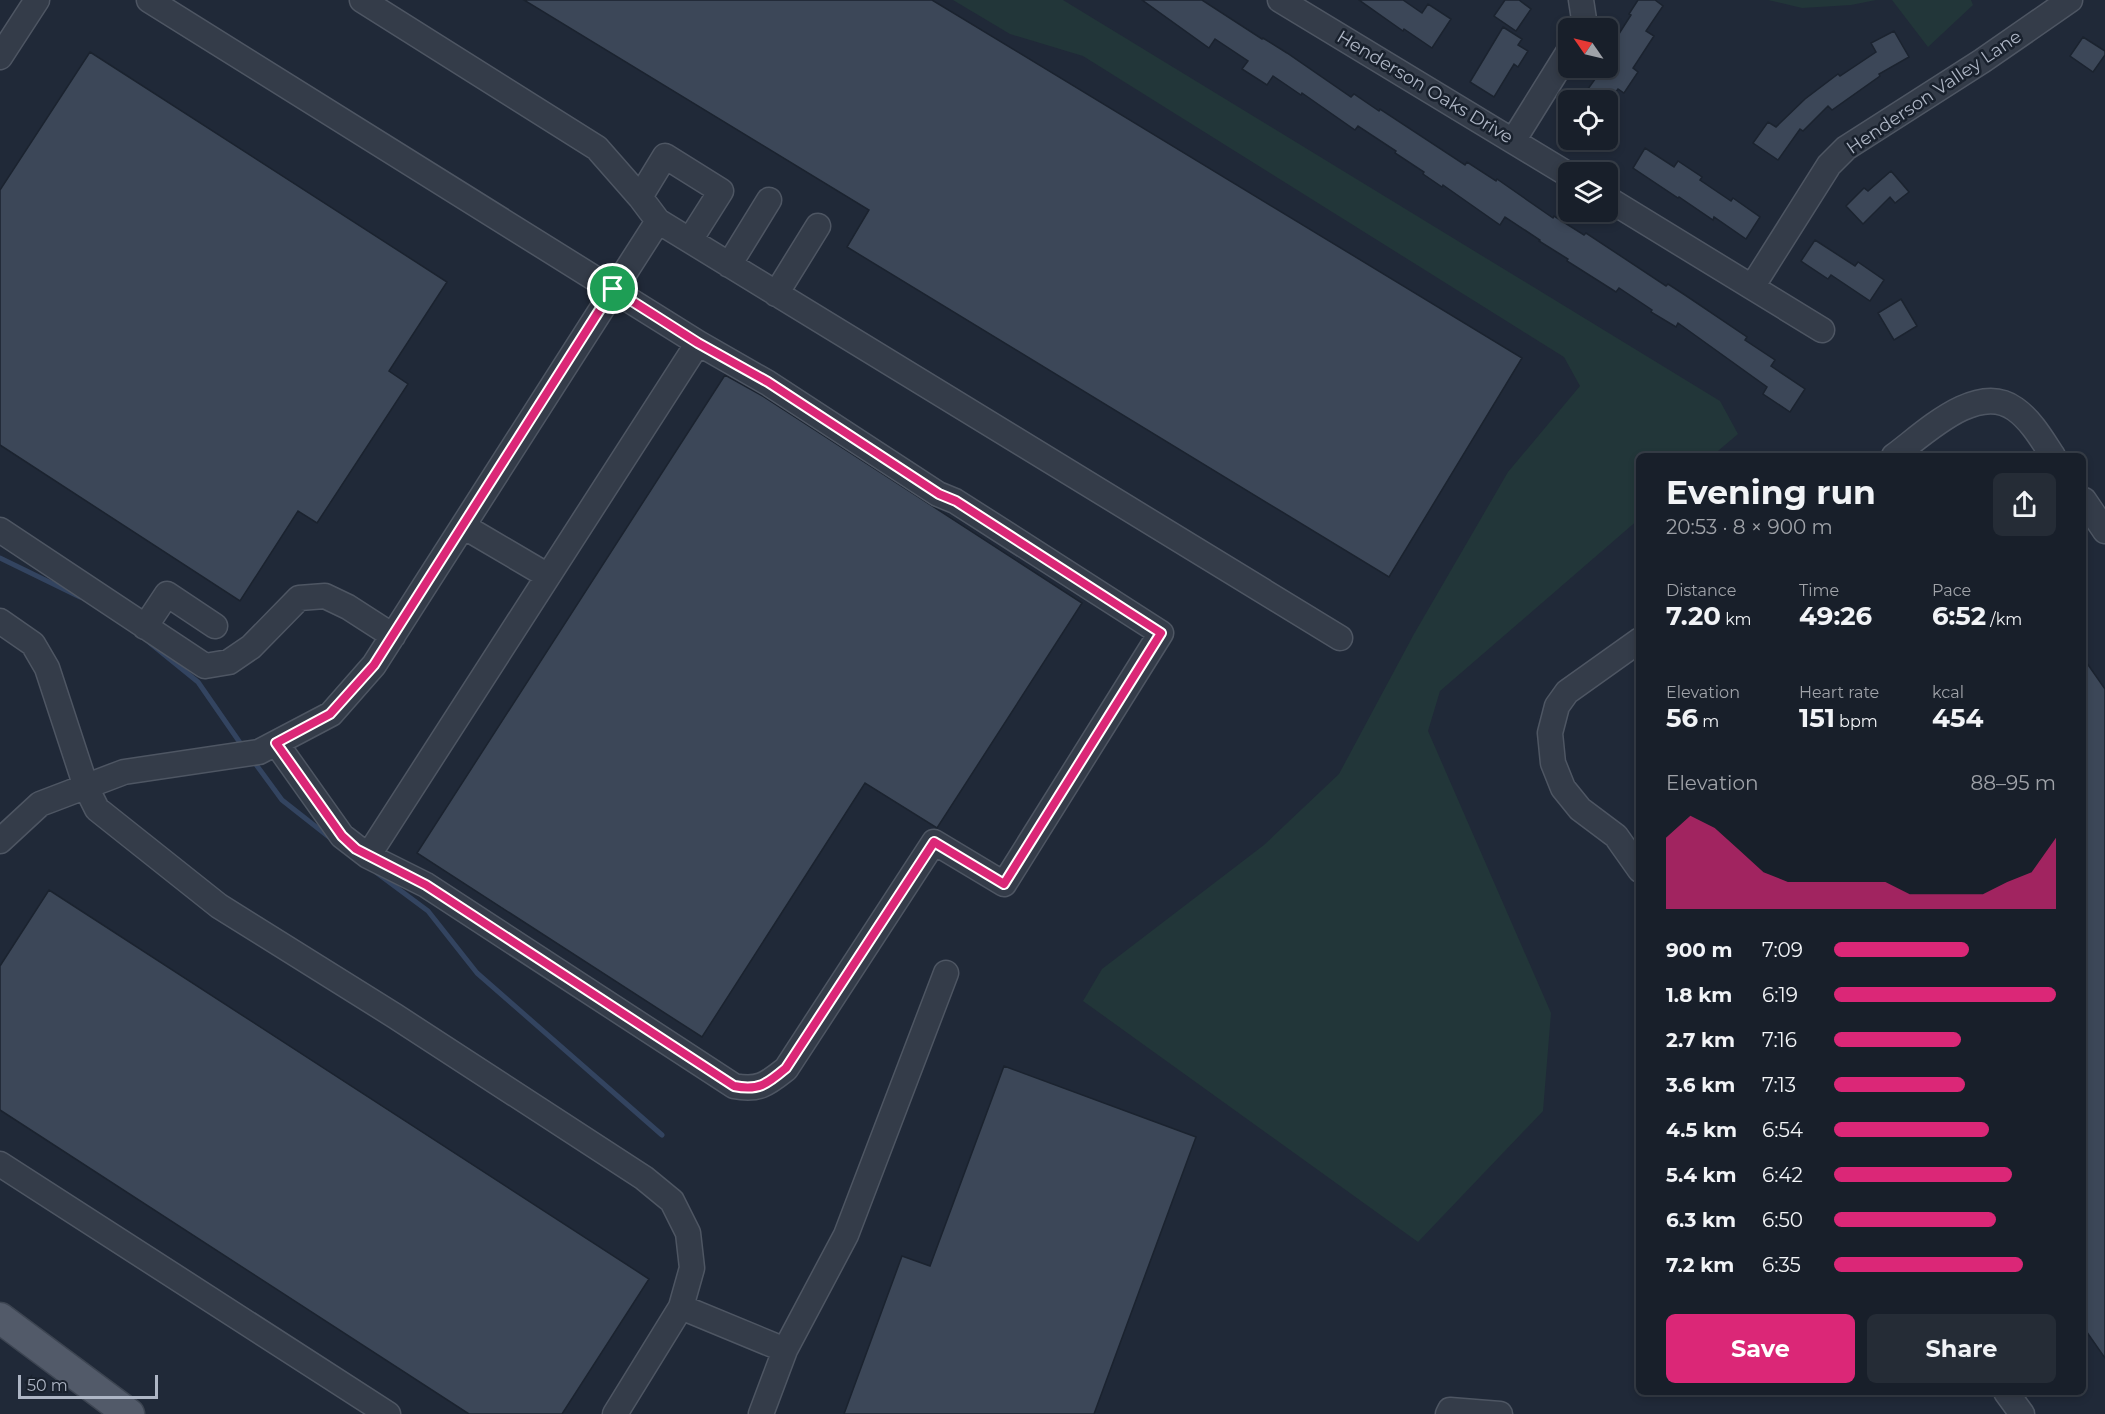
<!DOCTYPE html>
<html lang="en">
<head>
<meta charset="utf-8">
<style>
	:root { --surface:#181f2a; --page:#252c36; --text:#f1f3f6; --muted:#9fa2a8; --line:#363d47; --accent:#db2777 }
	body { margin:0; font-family:Montserrat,sans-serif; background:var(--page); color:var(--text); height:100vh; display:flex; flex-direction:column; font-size:22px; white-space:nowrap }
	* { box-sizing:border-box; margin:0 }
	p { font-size:20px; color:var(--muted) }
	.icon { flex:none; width:33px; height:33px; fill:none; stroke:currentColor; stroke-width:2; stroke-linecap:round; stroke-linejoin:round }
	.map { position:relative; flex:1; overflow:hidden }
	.panel { position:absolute; left:1636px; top:453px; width:450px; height:942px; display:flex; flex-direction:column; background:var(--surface); border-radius:9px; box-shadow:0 3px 9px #0003,0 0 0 2px var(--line) }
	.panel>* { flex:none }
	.needle { width:39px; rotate:304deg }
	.fabs { position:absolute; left:1558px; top:18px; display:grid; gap:12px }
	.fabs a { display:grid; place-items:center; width:60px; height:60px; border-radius:9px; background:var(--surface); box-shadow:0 3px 9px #0003,0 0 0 2px var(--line); font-size:30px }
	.scale { position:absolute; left:18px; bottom:15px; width:140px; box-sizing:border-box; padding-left:6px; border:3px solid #aeb6c5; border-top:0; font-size:16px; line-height:21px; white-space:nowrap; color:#aeb6c5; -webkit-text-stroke:4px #19212d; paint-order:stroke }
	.pin { position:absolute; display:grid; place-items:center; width:51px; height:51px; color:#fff; margin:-26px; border:3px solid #fff; border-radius:50%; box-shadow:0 2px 6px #0007 }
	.round { display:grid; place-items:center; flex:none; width:63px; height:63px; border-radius:9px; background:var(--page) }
	.overview { display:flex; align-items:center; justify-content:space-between; height:102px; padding:0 30px }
	h1 { font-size:33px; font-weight:700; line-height:45px }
	.figures { display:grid; grid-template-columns:repeat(3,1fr); gap:9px; height:102px; padding:6px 30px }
	.figures div { display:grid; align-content:center }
	.figures b { font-size:26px; font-weight:700 }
	.figures small { font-size:16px; font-weight:400 }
	.figures p { font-size:16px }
	.chart { height:168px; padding:12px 30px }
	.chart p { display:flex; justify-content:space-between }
	.chart svg { width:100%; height:108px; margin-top:6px; fill:var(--accent); opacity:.7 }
	.primary-button { display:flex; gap:12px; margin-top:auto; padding:12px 30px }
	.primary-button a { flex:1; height:69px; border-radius:9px; background:var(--accent); color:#fff; font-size:24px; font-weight:700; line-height:69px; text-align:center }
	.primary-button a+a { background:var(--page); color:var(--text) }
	ul { padding:0 30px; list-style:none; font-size:20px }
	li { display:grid; grid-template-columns:96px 72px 1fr; align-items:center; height:45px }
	li i { height:15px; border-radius:8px; background:var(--accent) }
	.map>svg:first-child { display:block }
	.green { fill:#223639 }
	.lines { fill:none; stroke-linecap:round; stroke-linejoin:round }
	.stream { stroke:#334460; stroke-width:5 }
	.building { fill:#3c4758; stroke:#1b232f; stroke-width:1.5 }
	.minor-casing { stroke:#4e5663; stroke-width:27 }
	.major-casing { stroke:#3d4552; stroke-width:33 }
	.minor { stroke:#343c49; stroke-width:24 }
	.major { stroke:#525a69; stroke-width:30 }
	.route-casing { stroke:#fff; stroke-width:12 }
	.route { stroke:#db2777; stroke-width:8 }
	.labels { text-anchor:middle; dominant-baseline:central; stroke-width:5; stroke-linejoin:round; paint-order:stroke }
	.street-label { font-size:18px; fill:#aeb6c5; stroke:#19212d }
</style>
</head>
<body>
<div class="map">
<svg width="2105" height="1414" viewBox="0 0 2105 1414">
	<rect width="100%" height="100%" fill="#202938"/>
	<!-- green -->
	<path class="green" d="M953,0h110l657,401 18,33 -26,22h-72l-1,63 -199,172 -12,40 123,282 -8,98 -125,131 -335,-241 19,-32 162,-124 75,-71 75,-140 94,-162 72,-86 -16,-29 -481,-301 -73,-22z
		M1768,0h108l-25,5 -49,3z
		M1892,0h79l2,5 -45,42z"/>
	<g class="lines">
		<!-- stream -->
		<path class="stream" d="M0,558l80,39
			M150,643l48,39 45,65
			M252,759l30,41 47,37
			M377,873l51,38 49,62 185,162"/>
	</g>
	<!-- building -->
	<path class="building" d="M524,0h408l590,358 -133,219 -542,-330 22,-37z
		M1142,0h60l60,39 1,-1 24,15 64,44 3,-3 25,17 1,-2 85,56 2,-3 29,19 1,-2 56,39 1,-2 30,19 2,-2 80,53 2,-2 17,11 62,42 -2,3 30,20 -4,6 34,23 -15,23 -27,-18 4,-7 -89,-64 -2,4 -25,-15 1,-2 -33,-22 -3,4 -49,-31 1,-2 -29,-18 1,-1 -35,-23 -5,8 -57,-40 -1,2 -19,-13 1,-2 -29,-19 1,-2 -38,-25 -3,4 -53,-37 -1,2 -28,-19 -6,9 -25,-16 6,-8 -33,-22 -6,9z
		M1359,0h44l19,13 6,-9 23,15 -19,29 -28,-19 -1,2z
		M1505,0h14l12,9 -15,22 -22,-15z
		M1638,0h17l8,6 -17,25 8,5 -21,32 5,4 -14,21 -6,-4 -8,11h-30l23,-32h5v-12l9,-14 -2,-2 16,-25 -2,-1z
		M1503,27l19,12 -4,6 10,6 -10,16 -4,-3 -20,33 -24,-15z
		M1894,31l15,26 -30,17 1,2 -48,34 -4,-4 -25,25 -3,-2 -22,31 -25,-17 15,-21 8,5 29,-28 33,-25 2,2 36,-24 -5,-9z
		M2083,37l22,14v4l-12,17 -23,-16z
		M90,52l357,230 -58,89 19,13 -91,139 -19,-12 -58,90 -240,-156v-255z
		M1645,148l29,19 4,-6 24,16 -2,3 31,21 2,-3 27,19 -14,22 -32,-22 -1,3 -34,-23 -1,1 -45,-30z
		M1891,171l18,21 -14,11 -5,-6 -27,27 -17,-18 18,-18 4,3z
		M1815,240l40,26 3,-4 26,18 -14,21 -39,-26 -3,4 -27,-18z
		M1901,299l16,27 -23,14 -16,-27z
		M725,375l36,20 321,208 -145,225 -72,-45 -163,254 -285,-184z
		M2084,659l21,30v669l-21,-30z
		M49,890l600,389 -87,135h-93l-469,-304v-144z
		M1004,1066l192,71 -102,277h-250l58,-158 28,10z"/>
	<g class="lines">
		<!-- minor casing -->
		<g class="minor-casing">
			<path id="minor" d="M149,0l549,343 -330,513 -26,-20 -66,-93
				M362,0l235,148 43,49 18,24 682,417
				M1280,0l289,175
				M1581,0l4,26 -2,2
				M0,57l37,-57
				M1513,141l56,-90
				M640,197l25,-41 56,35 -31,49
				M1608,199l214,131
				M729,265l40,-65
				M1752,287l77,-122 17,-17 136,-87 88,-61
				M776,294l42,-68
				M1894,456c30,-22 83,-75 121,-47 16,11 28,32 38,47
				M2084,500l21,31
				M463,526l85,50
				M0,530l205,136 24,-4 22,-15 48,-49 26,-2 23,11 45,29
				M0,621l33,23 14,24 39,119 11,22 122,97 176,110 249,162 28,23 16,32 4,35 -11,39 -66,107
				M145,627l22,-33 48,32
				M1640,640l-73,52 -10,14 -7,27 3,30 10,25 17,21 36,27 24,34
				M0,841l40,-37 84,-32 135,-20 72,-38 43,-49 284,-444
				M368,856l58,29 308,201c25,5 33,-2 52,-17l148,-227 70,42 157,-251 -206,-132 -17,-7 -170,-111 -70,-40
				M0,1164l388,250
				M681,1307l104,43 -24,64
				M785,1350l61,-115 100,-262
				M2006,1392l16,22
				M1448,1414l2,-4 50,4"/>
		</g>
		<!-- major casing -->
		<g class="major-casing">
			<path id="major" d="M0,1318l129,96"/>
		</g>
		<!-- minor -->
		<use href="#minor" class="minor"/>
		<!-- major -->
		<use href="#major" class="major"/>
	</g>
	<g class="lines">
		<!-- route casing -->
		<g class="route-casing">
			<path id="route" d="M613,289l85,54 70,39 171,112 17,7 205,132 -157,251 -70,-42 -148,226c-19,16 -27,23 -52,18l-308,-201 -70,-36 -14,-13 -66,-93 54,-29 44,-49z"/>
		</g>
		<!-- route -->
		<use href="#route" class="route"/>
	</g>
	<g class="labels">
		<!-- street labels -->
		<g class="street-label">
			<text transform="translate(1425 87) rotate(31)">Henderson Oaks Drive</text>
			<text transform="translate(1934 92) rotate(-34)">Henderson Valley Lane</text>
		</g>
	</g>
</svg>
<div class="fabs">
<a><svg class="needle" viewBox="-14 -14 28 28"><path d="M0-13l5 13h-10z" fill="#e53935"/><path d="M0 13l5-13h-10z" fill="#9fa2a8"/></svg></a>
<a><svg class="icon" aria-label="locate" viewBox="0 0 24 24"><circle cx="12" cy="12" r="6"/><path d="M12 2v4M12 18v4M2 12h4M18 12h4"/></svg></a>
<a><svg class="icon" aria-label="layers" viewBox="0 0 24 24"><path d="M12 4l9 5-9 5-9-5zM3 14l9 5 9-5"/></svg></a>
</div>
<div class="scale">50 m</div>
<div class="pin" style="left:613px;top:289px;background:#1e9e55"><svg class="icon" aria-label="arrive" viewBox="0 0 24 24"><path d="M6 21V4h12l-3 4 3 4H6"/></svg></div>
<section class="panel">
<div class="overview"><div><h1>Evening run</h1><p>20:53 · 8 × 900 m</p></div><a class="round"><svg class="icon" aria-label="share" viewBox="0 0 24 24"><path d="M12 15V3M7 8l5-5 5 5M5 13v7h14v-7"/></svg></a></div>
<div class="figures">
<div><p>Distance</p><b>7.20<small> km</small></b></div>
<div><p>Time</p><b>49:26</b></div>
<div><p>Pace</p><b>6:52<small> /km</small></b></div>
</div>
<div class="figures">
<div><p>Elevation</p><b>56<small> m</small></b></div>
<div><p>Heart rate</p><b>151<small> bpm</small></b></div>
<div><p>kcal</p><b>454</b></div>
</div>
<div class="chart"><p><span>Elevation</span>88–95 m</p>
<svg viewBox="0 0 160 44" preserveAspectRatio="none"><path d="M0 44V15L10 6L20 11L30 20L40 29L50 33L60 33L70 33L80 33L90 33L100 38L110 38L120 38L130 38L140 33L150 29L160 15V44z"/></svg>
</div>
<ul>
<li><b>900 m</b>7:09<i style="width:61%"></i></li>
<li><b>1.8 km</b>6:19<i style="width:100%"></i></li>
<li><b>2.7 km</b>7:16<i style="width:57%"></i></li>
<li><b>3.6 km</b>7:13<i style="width:59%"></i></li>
<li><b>4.5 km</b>6:54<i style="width:70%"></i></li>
<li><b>5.4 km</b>6:42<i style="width:80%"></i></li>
<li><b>6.3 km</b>6:50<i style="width:73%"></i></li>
<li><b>7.2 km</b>6:35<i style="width:85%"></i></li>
</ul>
<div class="primary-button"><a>Save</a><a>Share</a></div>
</section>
</div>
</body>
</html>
